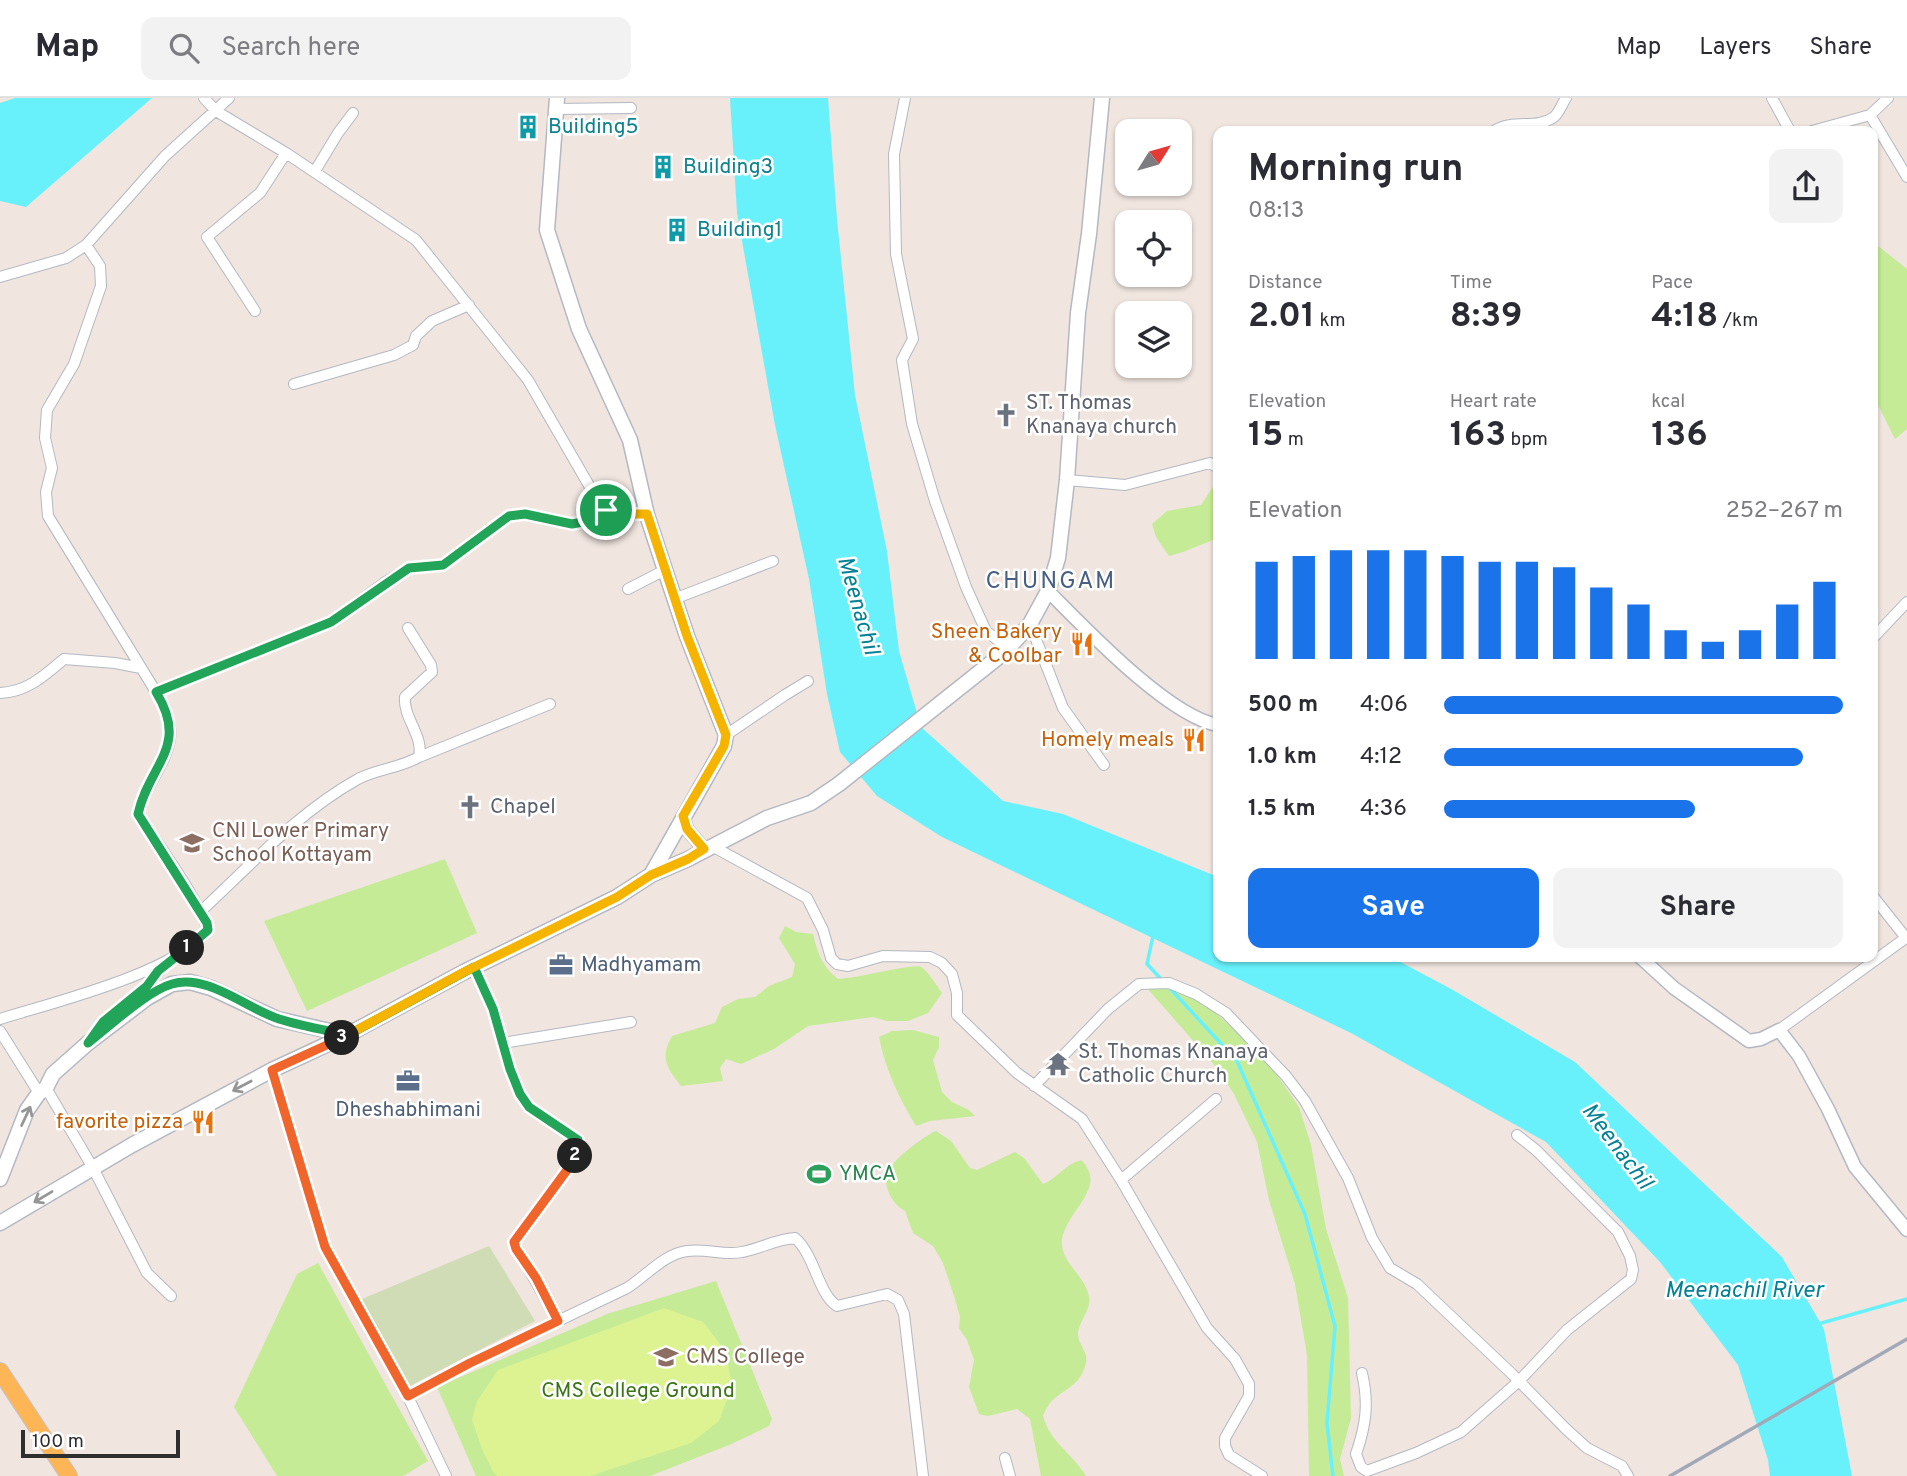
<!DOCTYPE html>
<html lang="en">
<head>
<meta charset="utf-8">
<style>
	:root { --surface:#fff; --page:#f2f2f3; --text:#2b2b33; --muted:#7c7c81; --line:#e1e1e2; --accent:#1a73e8 }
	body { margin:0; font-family:Overpass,sans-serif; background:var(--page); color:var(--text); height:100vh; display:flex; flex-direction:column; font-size:26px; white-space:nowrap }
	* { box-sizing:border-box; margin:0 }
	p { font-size:23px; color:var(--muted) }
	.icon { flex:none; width:38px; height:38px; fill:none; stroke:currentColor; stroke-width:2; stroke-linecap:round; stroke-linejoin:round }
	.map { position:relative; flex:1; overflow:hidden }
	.drawer { position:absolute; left:1213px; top:28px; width:665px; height:836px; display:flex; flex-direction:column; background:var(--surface); border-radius:14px; box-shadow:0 2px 5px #0004 }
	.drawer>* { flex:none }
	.needle { width:46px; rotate:53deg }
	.buttons { position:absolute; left:1115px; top:21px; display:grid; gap:14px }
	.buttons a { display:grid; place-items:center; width:77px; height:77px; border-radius:14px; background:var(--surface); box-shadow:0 2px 5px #0004; font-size:35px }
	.scale { position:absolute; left:21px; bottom:18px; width:159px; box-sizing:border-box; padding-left:7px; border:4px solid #2e2e2e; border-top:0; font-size:19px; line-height:24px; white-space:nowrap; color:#2e2e2e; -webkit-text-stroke:5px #fff; paint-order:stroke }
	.pin { position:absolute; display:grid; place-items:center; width:60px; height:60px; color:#fff; margin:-30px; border:4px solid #fff; border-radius:50%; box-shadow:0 2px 7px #0007 }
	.km { position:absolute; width:35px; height:35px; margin:-18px; border-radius:50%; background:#222; color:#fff; font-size:19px; line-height:35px; text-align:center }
	.round { display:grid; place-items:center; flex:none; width:74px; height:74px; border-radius:14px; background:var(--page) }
	.headline { display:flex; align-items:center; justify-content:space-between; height:119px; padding:0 35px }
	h1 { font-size:38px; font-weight:700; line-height:52px }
	.figures { display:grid; grid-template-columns:repeat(3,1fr); gap:10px; height:119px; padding:7px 35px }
	.figures div { display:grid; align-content:center }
	.figures b { font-size:35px; font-weight:700 }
	.figures small { font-size:19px; font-weight:400 }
	.figures p { font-size:19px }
	.chart { height:196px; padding:14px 35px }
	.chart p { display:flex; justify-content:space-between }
	.chart svg { width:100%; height:126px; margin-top:7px; stroke:var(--accent); stroke-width:6 }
	.action { display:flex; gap:14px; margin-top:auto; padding:14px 35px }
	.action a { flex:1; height:80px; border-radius:14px; background:var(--accent); color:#fff; font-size:28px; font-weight:700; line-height:80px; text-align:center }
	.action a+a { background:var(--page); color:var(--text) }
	ul { padding:0 35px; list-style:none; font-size:23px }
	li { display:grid; grid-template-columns:112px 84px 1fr; align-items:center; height:52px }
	li i { height:18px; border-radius:9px; background:var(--accent) }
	header { display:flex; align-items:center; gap:42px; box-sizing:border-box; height:98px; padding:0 35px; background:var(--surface); border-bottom:2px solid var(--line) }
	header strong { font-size:33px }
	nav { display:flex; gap:38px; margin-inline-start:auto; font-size:24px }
	.search { width:490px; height:63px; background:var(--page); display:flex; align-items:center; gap:18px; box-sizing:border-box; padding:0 24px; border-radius:14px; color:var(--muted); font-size:26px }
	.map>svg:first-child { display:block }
	.green { fill:#c5eb97 }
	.cemetery { fill:#cfdcb5 }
	.pitch { fill:#ddf392 }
	.water { fill:#69f1fb }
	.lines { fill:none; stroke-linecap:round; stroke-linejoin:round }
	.stream { stroke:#69f1fb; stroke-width:3.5 }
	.minor-casing { stroke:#b3b8c2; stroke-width:12 }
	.tertiary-casing { stroke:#b3b8c2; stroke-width:15 }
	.secondary-casing { stroke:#b3b8c2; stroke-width:17 }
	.primary-casing { stroke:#c4c4c4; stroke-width:18 }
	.minor { stroke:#fff; stroke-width:10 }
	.tertiary { stroke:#fff; stroke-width:12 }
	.secondary { stroke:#fff; stroke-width:14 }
	.primary { stroke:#feb556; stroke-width:16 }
	.rail { stroke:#a1a9b9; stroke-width:3.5 }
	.oneway { stroke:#969696 }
	.split-1-casing { stroke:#fff; stroke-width:14 }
	.split-2-casing { stroke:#fff; stroke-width:14 }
	.split-3-casing { stroke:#fff; stroke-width:14 }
	.split-4-casing { stroke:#fff; stroke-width:14 }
	.split-1 { stroke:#22a559; stroke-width:9 }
	.split-2 { stroke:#22a559; stroke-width:9 }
	.split-3 { stroke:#f0652b; stroke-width:9 }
	.split-4 { stroke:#f5b400; stroke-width:9 }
	.labels { text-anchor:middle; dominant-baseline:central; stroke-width:5; stroke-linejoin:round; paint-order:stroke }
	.culture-label { font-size:21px; fill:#0d838f; stroke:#fff; text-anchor:start }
	.worship-label { font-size:21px; fill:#5b616d; stroke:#fff; text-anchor:start }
	.food-label { font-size:21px; fill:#c56008; stroke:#fff; text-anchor:end }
	.education-label { font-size:21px; fill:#785e54; stroke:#fff; text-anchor:start }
	.service-label { font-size:21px; fill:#4e5e75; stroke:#fff; text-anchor:start }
	.leisure-label { font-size:21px; fill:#27864d; stroke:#fff; text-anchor:start }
	.park-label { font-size:21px; fill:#3b7414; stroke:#fff }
	.water-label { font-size:23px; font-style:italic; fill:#038297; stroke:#fff }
	.quarter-label { font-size:24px; letter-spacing:2px; fill:#485f84; stroke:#fff }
</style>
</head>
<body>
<header>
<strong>Map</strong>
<div class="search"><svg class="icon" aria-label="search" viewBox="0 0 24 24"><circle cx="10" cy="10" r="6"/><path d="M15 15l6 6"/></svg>Search here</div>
<nav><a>Map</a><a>Layers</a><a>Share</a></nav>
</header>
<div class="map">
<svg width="1907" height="1378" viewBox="0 0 1907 1378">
	<rect width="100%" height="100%" fill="#f0e5df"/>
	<!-- green -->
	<path class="green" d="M1873,144l34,27v160l-12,10 -22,-44z
		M1218,387v53l-35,14 -14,4 -13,-19 -4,-13 15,-13 34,-6 12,-18z
		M445,761l32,74 -170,78 -43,-90z
		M785,828l11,6 17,2c5,20 9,32 25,45 16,0 76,-16 83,-12 8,5 15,18 21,26l-14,20 -20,8h-21l-14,-4 -65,9 -34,23 -33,15 -15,-5 -6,9 3,13 -42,5c-15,-19 -21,-28 -9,-50l43,-13 7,-16 16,-8 17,-2 14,-11 23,-9 3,-13 -16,-26z
		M1168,887l40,21 36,32 26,27 29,42 12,38 15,84 22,69 3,120 -11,41 4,17h-35l-2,-121 -12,-71 -26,-84 -12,-58 -23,-48 -17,-26 -70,-80z
		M913,932l26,7v10l-6,13 9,32 10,10 17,8 6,6 -45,5 -14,5c-17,-28 -31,-57 -37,-89l13,-6z
		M936,1033l15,10 19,27 7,2 38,-18 9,6 19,26c15,-6 22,-20 38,-24 28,28 -15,50 -19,80 -2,23 24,36 27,57 2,14 -10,23 -11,36 -1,11 11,19 8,30 -6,24 -21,24 -35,39 -3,3 -6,9 -8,14 6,25 30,38 43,60h-45l-11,-57 -13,-10 -29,7 -9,-2 -10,-27 5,-27 -7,-20 -8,-12 1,-11 -5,-18 -12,-36 -10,-17 -20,-13 -8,-22c-12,-6 -22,-24 -18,-37 4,-14 36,-37 49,-43z
		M318,1165l110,198 -25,15h-126l-43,-69 63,-133z
		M716,1183l56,138 -3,7 -40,19 -79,31h-174l-39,-89 170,-73z"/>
	<!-- cemetery -->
	<path class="cemetery" d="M489,1148l46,75 -127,66 -51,-86z"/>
	<!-- pitch -->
	<path class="pitch" d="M664,1210l39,14 23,30 6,34 -13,35 -28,22 -101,33h-93l-3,-3 -12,-24 -10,-29 5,-19 21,-31z"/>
	<!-- water -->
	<path class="water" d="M15,0h137l-126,109 -26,-6v-98z
		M730,0h98l9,121 18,176 32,156 12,100 22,76 82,74 60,13 155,63v80h173l62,33 122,72 207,195 42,72 28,147h-82l-2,-16 -30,-95 -78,-103 -114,-120 -195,-109 -409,-196 -65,-41 -37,-44 -13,-58 -18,-115 -34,-154 -38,-212z"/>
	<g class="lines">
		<!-- stream -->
		<path class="stream" d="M1153,838l-6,28 15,16
			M1167,887l70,76 68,153 30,112 -8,97 6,53
			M1818,1226l89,-25"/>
		<!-- minor casing -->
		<g class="minor-casing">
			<path id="minor" d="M204,0l12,13 70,42 130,87 112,140 70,121c15,17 29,13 49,14
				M905,0l-11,56 2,100 17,85 -11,21 10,64 23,77 31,86 20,44 22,17
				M1772,0l18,33
				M556,11l75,-1
				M1870,17l37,62
				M1494,33c20,-13 42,-1 60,-14 5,-4 8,-13 12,-19
				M1812,33l58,-16 18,-17
				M315,73l23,-38 15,-20
				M0,179l66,-19 20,-13 79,-89 64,-58
				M255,213l-48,-74 53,-44 26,-40
				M294,286l100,-29 19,-10 3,-9 16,-15 37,-16
				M1067,382l58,5 85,-22 8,5
				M628,491l37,-19
				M674,501l99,-38
				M1030,526l33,84 41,57
				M1872,541l35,-37
				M156,594l175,-70 53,-39 25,-15 34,-3 66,-49 16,-2 47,10 16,-3 14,-6 4,-5
				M0,595c27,-1 44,-17 64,-34l51,4 26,5
				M726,637l59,-40 23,-14
				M419,659l131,-53
				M712,748l95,52 16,32 8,28 6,6 11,2 35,-10 47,1 12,6 10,11 5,19v22l60,58 65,46 39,61 86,148 28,31 14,25v12l-24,42v8l4,9 33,21
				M1872,797l34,43
				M200,814c51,-47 97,-99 158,-133 19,-10 42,-11 61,-22 5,-21 -16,-39 -14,-60l27,-25 -1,-7 -23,-37
				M474,869l19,42 17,60 10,25 9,13 49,33 -2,12 -6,14 -56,77 44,78
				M0,921c51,-16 178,-47 207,-89 -2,-21 -54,-94 -69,-116 6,-29 36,-57 32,-87 -1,-7 -4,-15 -6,-22l-116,-189 -2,-24 6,-24 -7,-30 2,-28 27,-46 27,-78 -1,-20 -14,-21
				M1779,932l128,-93
				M0,933l39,62
				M97,933l6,-9 44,-36 19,-22
				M503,945l128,-21
				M272,972l53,177 83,150
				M1034,988l74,-77 31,-25 30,-1 27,11 30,19 60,63 19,25 43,77 24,60 18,30 27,16 95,90 54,55 21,19 35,18 6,10
				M46,990l47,80 54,105 24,23
				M1121,1082l95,-81
				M1362,1275c7,30 4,52 -6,81l5,13 6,4 49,-18 45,-21 58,-51 48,-51 64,-51 2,-9 -3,-14 -12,-24 -82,-82 -19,-15
				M1005,1360l5,18
				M446,1378l-38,-79 62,-34 157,-75c19,-12 37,-34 60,-37 19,-3 37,5 55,1 18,-3 34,-13 53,-14 20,17 23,56 42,68l50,-12 11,6 6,14 19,162"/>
		</g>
		<!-- tertiary casing -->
		<g class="tertiary-casing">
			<path id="tertiary" d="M1048,493c37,37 121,126 170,134
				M683,718l4,13 17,20
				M1640,859l34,31 75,53 12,-2 18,-9 20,26 29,53 27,58 52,63"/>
		</g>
		<!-- secondary casing -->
		<g class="secondary-casing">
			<path id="secondary" d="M557,0l-10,132 32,99 51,111 17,75 18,55 22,66 39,99 -2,11 -73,129
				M0,1081l27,-69 12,-17 7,-5 7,-14 35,-31 59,-45 25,-14 18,-2 21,6 66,31 70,16
				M0,1125l132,-78 140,-75 75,-35 117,-63 153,-75 34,-22 37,-16 79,-41 44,-15 28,-19 167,-133 24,-27 18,-33 10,-33 9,-78 11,-167 11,-79 13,-136"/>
		</g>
		<!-- primary casing -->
		<g class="primary-casing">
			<path id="primary" d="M0,1273l69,105"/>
		</g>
		<!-- minor -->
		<use href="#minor" class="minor"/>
		<!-- tertiary -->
		<use href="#tertiary" class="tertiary"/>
		<!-- secondary -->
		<use href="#secondary" class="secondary"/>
		<!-- primary -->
		<use href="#primary" class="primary"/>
		<!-- rail -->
		<path class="rail" d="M1670,1378l237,-137"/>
	</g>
	<!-- one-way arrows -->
	<defs><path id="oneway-shaft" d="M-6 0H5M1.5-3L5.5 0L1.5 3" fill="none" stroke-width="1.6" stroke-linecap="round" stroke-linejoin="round" transform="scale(1.75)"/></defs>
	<g class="oneway">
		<use href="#oneway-shaft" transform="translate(242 988) rotate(152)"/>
		<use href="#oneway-shaft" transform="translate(26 1018) rotate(-65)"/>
		<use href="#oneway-shaft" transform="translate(43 1099) rotate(149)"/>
	</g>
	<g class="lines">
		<!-- split-1 casing -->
		<g class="split-1-casing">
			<path id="split-1" d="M187,850l21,-18 -1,-7 -69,-109c11,-50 52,-67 18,-122l175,-70 78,-54 34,-3 66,-49 16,-2 47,10 16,-3 14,-6 4,-5"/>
		</g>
		<!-- split-2 casing -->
		<g class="split-2-casing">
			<path id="split-2" d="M187,850l-29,23 -11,15 -44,36 -15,21c22,-17 59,-52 84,-59 35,-11 75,25 107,35 22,7 46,11 69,16l126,-68 19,42 17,60 10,25 9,13 49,33 -3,16"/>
		</g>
		<!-- split-3 casing -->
		<g class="split-3-casing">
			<path id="split-3" d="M342,940l-70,32 53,177 83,149 62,-33 88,-42 -22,-43 -20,-29 -2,-7 56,-76 5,-10"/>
		</g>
		<!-- split-4 casing -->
		<g class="split-4-casing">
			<path id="split-4" d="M342,940l122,-66 153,-75 34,-22 37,-16 16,-10 -17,-20 -4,-13 41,-70 2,-11 -39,-99 -40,-122h-32l-9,-4"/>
		</g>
		<!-- split-1 -->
		<use href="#split-1" class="split-1"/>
		<!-- split-2 -->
		<use href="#split-2" class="split-2"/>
		<!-- split-3 -->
		<use href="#split-3" class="split-3"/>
		<!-- split-4 -->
		<use href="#split-4" class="split-4"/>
	</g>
	<!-- icons -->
	<defs>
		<g id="building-bare" transform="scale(1.89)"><path d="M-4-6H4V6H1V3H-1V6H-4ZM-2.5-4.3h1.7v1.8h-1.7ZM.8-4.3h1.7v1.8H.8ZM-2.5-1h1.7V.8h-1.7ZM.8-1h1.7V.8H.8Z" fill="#0f9aa8" stroke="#fff" stroke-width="2.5" paint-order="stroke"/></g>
		<g id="church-bare" transform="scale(1.89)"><path d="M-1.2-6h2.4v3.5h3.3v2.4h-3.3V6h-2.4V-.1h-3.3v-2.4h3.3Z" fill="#6b7280" stroke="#fff" stroke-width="2.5" paint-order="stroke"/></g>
		<g id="restaurant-bare" transform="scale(1.89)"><path d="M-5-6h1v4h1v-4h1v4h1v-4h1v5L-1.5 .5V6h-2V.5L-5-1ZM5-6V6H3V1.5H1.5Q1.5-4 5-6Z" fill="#e8710a" stroke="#fff" stroke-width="2.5" paint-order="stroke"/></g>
		<g id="school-bare" transform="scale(1.89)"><path d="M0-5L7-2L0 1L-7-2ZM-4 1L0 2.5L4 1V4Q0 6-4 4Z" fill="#8d6e63" stroke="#fff" stroke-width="2.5" paint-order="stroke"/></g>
		<g id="office-bare" transform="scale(1.89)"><path d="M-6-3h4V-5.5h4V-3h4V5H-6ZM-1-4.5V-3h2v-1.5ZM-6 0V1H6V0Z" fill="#5c6f8a" stroke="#fff" stroke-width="2.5" paint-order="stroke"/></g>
		<g id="temple-bare" transform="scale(1.89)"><path d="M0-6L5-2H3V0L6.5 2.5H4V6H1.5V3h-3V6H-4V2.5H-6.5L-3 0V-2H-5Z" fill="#6b7280" stroke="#fff" stroke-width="2.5" paint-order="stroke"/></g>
		<g id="stadium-bare" transform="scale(1.89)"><path d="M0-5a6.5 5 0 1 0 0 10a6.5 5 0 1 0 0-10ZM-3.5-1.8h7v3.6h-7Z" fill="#2e9e5b" stroke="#fff" stroke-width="2.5" paint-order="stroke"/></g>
		<g id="university-bare" transform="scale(1.89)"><path d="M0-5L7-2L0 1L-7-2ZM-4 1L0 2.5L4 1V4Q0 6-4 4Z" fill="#8d6e63" stroke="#fff" stroke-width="2.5" paint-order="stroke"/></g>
	</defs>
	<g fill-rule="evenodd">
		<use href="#building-bare" x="528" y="29"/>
		<use href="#building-bare" x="663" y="69"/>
		<use href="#building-bare" x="677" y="132"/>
		<use href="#church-bare" x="1006" y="317"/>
		<use href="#restaurant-bare" x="1082" y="546"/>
		<use href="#restaurant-bare" x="1194" y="642"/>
		<use href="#church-bare" x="470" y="709"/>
		<use href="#school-bare" x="192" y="745"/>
		<use href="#office-bare" x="561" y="867"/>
		<use href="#temple-bare" x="1058" y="966"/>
		<use href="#office-bare" x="408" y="983"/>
		<use href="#restaurant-bare" x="203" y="1024"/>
		<use href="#stadium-bare" x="819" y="1076"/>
		<use href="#university-bare" x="666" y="1259"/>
	</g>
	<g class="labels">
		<!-- culture labels -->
		<g class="culture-label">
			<text x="548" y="29">Building5</text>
			<text x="683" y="69">Building3</text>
			<text x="697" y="132">Building1</text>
		</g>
		<!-- worship labels -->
		<g class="worship-label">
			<text x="1026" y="305">ST. Thomas<tspan x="1026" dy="24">Knanaya church</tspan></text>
			<text x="490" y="709">Chapel</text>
			<text x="1078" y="954">St. Thomas Knanaya<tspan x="1078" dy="24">Catholic Church</tspan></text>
		</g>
		<!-- food labels -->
		<g class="food-label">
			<text x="1062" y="534">Sheen Bakery<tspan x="1062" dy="24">&amp; Coolbar</tspan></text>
			<text x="1174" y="642">Homely meals</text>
			<text x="183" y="1024">favorite pizza</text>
		</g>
		<!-- education labels -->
		<g class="education-label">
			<text x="212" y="733">CNI Lower Primary<tspan x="212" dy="24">School Kottayam</tspan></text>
			<text x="686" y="1259">CMS College</text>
		</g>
		<!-- service labels -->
		<g class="service-label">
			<text x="581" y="867">Madhyamam</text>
			<text x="408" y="1012" text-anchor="middle">Dheshabhimani</text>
		</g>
		<!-- leisure labels -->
		<g class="leisure-label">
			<text x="839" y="1076">YMCA</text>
		</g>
		<!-- park labels -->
		<g class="park-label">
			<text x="638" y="1293">CMS College Ground</text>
		</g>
		<!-- water labels -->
		<g class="water-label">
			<text transform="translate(857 508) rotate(74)">Meenachil</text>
			<text transform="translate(1616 1049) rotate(53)">Meenachil</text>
			<text x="1744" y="1193">Meenachil River</text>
		</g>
		<!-- quarter labels -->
		<g class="quarter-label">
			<text x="1051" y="484">CHUNGAM</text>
		</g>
	</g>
</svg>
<div class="buttons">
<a><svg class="needle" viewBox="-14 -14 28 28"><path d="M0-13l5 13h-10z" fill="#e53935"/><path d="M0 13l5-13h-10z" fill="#7c7c81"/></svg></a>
<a><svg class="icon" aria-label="locate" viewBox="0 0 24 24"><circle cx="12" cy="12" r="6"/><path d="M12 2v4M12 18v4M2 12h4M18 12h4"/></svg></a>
<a><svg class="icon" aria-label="layers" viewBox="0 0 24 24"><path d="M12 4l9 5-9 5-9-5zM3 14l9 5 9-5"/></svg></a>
</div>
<div class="scale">100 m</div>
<div class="pin" style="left:606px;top:412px;background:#1e9e55"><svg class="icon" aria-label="arrive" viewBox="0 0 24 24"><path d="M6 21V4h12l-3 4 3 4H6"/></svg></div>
<b class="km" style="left:187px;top:850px">1</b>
<b class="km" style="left:575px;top:1058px">2</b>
<b class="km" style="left:342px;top:940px">3</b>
<section class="drawer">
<div class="headline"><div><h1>Morning run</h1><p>08:13</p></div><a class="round"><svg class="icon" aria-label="share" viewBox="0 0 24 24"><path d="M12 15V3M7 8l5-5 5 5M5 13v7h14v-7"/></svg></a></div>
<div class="figures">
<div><p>Distance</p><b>2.01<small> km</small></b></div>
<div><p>Time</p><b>8:39</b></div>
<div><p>Pace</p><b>4:18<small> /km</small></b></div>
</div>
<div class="figures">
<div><p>Elevation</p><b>15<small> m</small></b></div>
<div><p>Heart rate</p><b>163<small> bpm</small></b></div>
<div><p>kcal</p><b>136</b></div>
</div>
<div class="chart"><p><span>Elevation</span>252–267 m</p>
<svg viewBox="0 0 160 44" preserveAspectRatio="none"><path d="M5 44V10M15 44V8M25 44V6M35 44V6M45 44V6M55 44V8M65 44V10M75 44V10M85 44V12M95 44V19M105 44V25M115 44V34M125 44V38M135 44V34M145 44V25M155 44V17"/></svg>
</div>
<ul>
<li><b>500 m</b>4:06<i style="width:100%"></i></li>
<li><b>1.0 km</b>4:12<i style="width:90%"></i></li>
<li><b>1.5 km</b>4:36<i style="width:63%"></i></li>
</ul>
<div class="action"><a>Save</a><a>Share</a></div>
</section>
</div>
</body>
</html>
